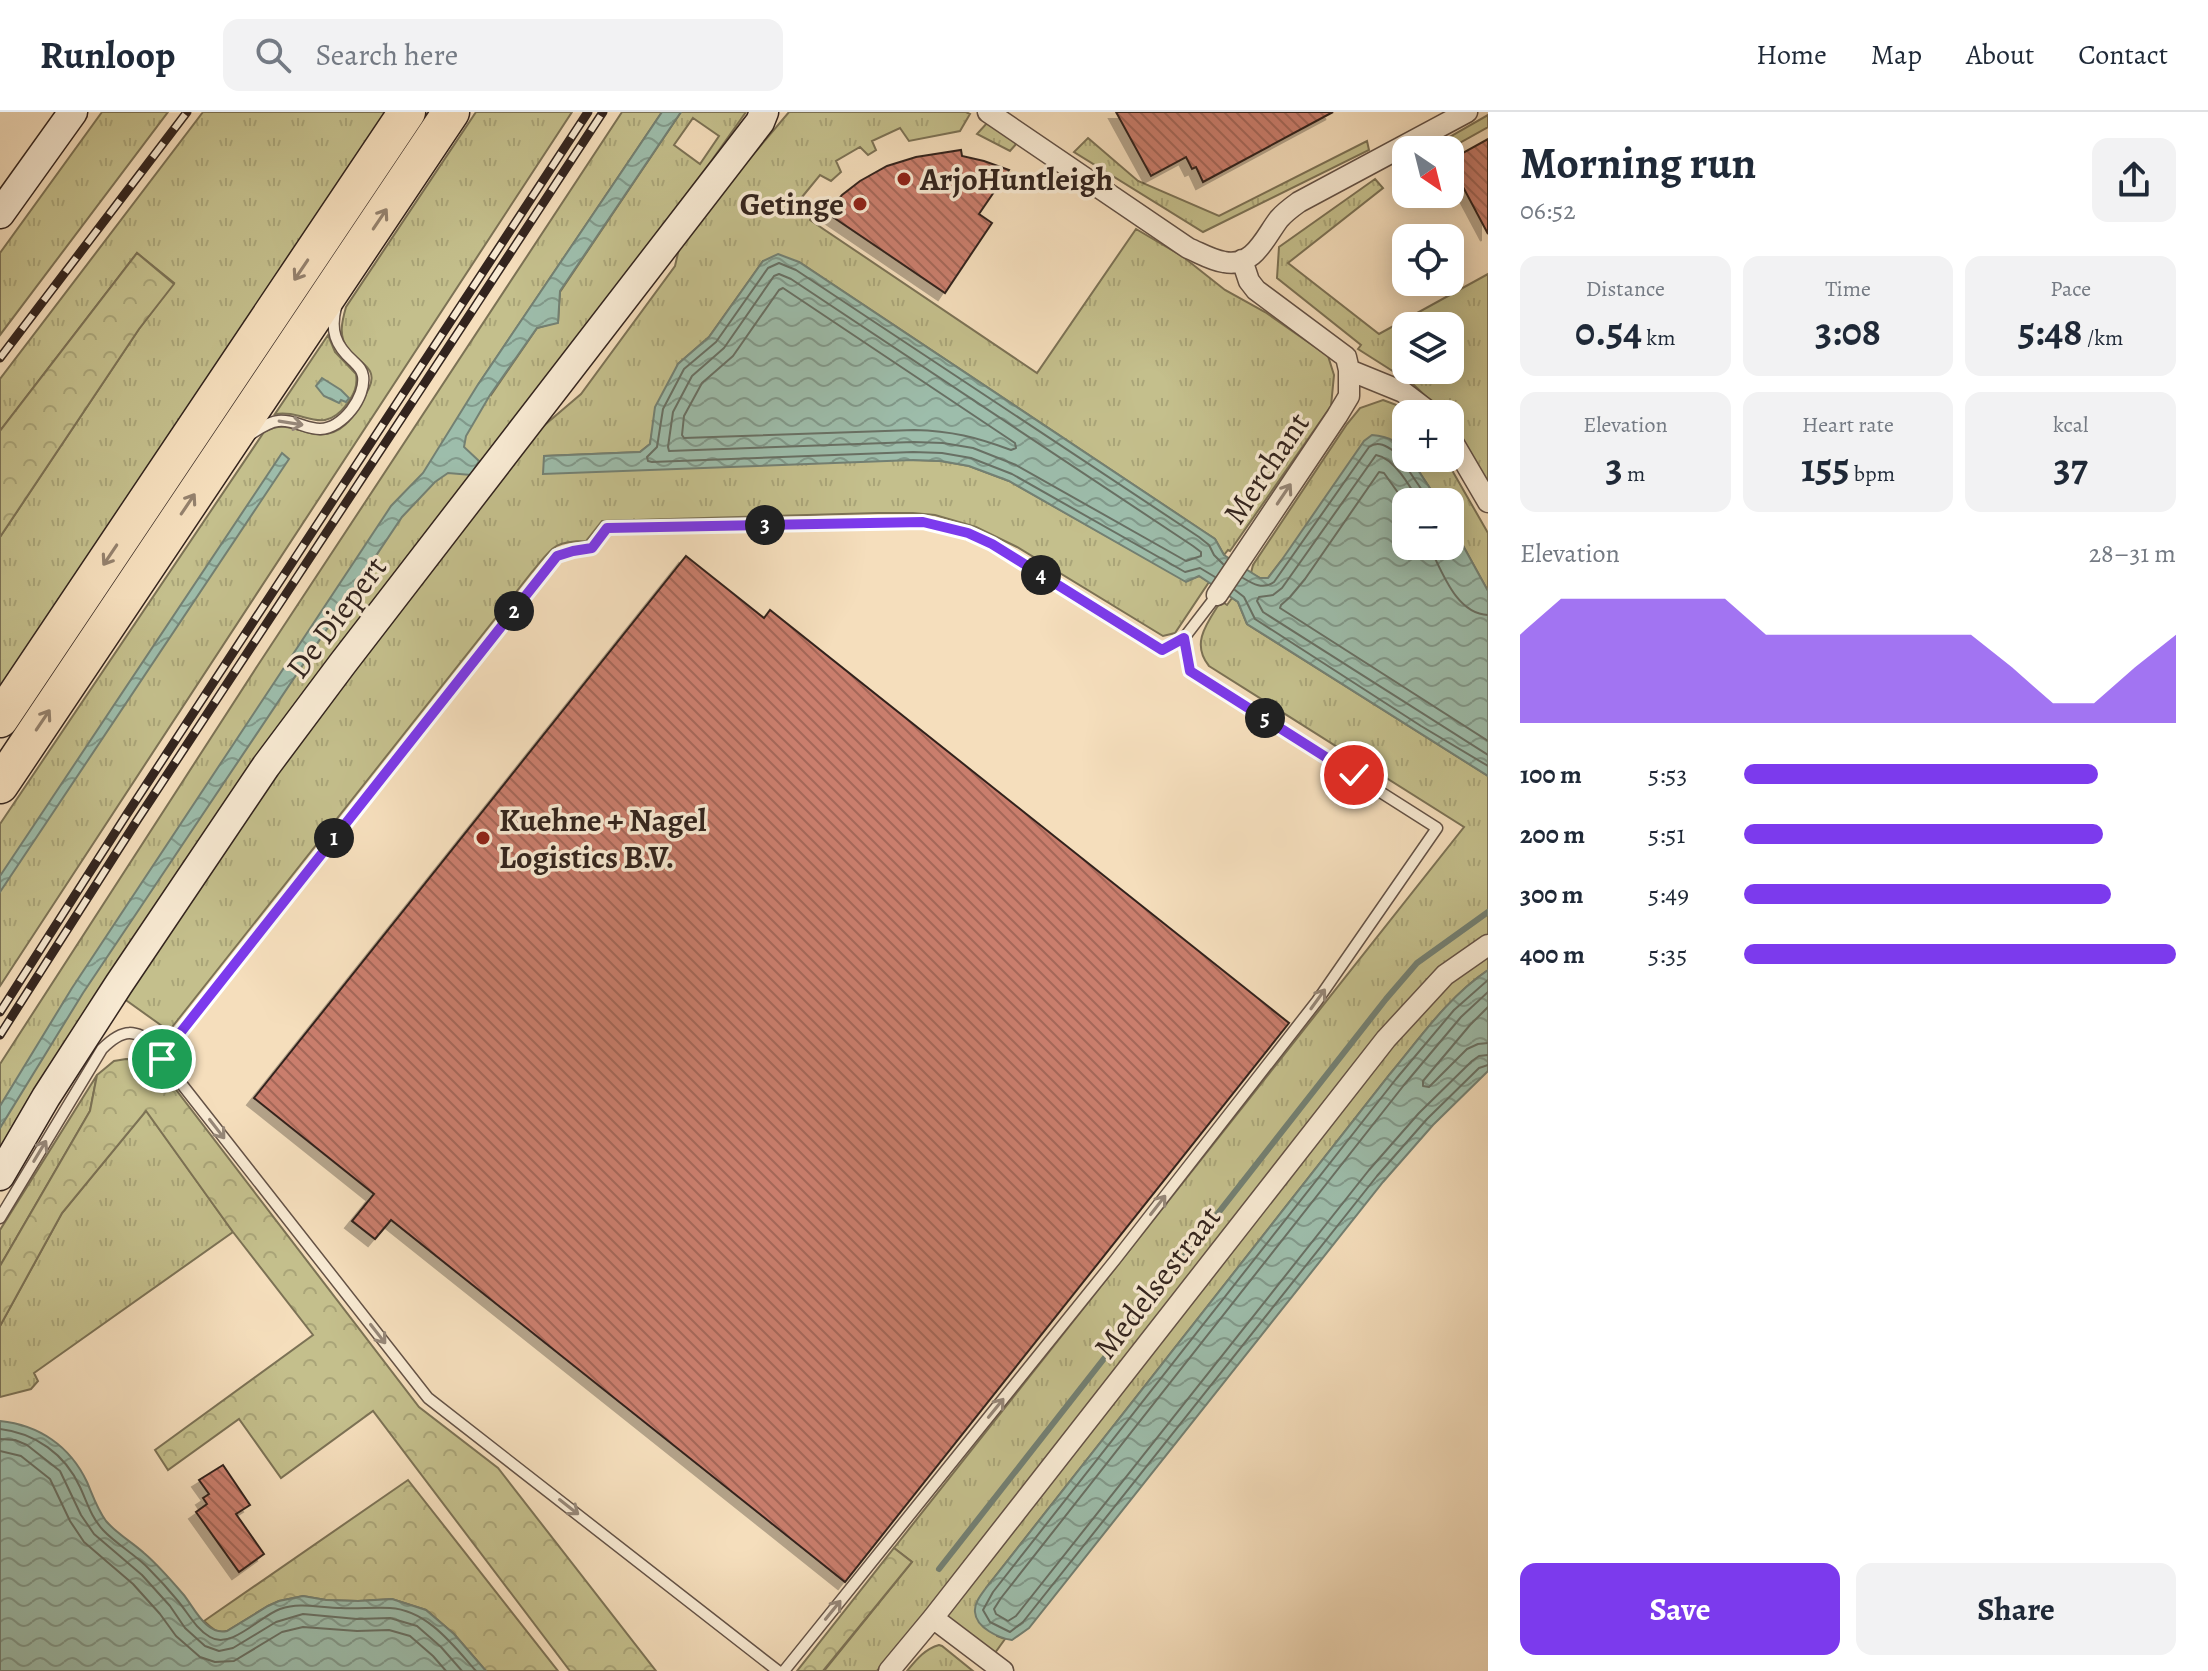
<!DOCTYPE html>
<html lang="en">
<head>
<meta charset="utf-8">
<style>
	:root { --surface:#fff; --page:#f2f2f3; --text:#1f2937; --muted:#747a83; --line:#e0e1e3; --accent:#7c3aed }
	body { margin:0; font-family:Alegreya,serif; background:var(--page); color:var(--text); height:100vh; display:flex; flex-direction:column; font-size:30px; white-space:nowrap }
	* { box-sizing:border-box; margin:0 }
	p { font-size:26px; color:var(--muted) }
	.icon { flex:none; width:44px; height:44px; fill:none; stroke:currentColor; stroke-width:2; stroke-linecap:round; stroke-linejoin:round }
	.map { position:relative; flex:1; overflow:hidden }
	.drawer { display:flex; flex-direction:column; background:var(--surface); width:720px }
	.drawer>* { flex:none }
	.needle { width:52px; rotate:145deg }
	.fabs { position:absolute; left:1392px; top:24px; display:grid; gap:16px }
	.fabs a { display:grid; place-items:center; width:72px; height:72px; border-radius:16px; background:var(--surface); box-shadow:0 4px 20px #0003; font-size:40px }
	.pin { position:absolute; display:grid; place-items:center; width:68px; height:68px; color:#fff; margin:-34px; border:4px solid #fff; border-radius:50%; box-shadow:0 2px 8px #0007 }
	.km { position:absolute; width:40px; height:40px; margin:-20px; border-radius:50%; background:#222; color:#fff; font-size:22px; line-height:40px; text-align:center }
	.round { display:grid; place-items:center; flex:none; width:84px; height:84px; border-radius:16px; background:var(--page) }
	.summary { display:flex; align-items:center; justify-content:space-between; height:136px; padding:0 32px }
	h1 { font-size:44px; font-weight:700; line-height:60px }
	.metrics { display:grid; grid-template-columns:repeat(3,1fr); gap:12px; height:136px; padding:8px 32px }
	.metrics div { display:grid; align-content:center; border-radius:16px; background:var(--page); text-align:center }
	.metrics b { font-size:40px; font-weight:700 }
	.metrics small { font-size:22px; font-weight:400 }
	.metrics p { font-size:22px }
	.chart { height:224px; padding:16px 32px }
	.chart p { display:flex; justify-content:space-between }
	.chart svg { width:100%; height:144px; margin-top:8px; fill:var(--accent); opacity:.7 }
	.cta { display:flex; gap:16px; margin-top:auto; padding:16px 32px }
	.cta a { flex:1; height:92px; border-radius:16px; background:var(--accent); color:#fff; font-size:32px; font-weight:700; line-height:92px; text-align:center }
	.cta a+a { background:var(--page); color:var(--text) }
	ul { padding:0 32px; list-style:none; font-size:26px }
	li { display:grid; grid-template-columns:128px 96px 1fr; align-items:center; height:60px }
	li i { height:20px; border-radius:10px; background:var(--accent) }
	header { display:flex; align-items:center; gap:48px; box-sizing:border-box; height:112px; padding:0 40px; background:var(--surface); border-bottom:2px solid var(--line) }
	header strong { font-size:38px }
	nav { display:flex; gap:44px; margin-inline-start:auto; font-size:28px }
	.search { width:560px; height:72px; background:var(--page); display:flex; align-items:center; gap:20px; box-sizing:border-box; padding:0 28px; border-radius:16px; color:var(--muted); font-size:30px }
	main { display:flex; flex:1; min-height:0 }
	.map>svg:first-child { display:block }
	.grass { fill:url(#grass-tufts); stroke:#7c7255; stroke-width:2; fill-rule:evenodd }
	.forest { fill:url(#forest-crowns); stroke:#7c7255; stroke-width:2 }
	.water { fill:url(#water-waves); stroke:#738073; stroke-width:2 }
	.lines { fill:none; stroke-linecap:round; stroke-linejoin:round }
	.shore { stroke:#687064; stroke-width:2 }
	.stream { stroke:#738073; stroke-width:6 }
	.building { fill:url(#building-back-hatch); stroke:#33241e; stroke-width:2; filter:url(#shadow) }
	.lane-casing { stroke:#645246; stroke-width:13 }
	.street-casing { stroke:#645246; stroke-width:23 }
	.secondary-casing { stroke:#33241e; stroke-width:31 }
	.highway-casing { stroke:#33241e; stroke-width:39 }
	.lane { stroke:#f8ead3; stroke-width:10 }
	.street { stroke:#f8ead3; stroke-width:20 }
	.secondary { stroke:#f8ead3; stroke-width:28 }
	.highway { stroke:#f5debc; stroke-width:36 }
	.rail-casing { stroke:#33241e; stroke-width:9 }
	.rail { stroke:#f8ead3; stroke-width:6; stroke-dasharray:18; stroke-linecap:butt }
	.oneway { stroke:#94816d }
	.oneway2 { stroke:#968778 }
	.route-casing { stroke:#fff; stroke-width:16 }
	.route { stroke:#7c3aed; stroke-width:10 }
	.poi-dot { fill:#8f2418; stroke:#f8ead3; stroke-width:3 }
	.labels { text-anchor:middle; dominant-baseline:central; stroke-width:7; stroke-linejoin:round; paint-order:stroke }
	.poi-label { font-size:32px; font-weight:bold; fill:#33241e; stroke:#f8ead3; text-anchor:start }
	.street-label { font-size:32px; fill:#33241e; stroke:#f8ead3 }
</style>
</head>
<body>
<header>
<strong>Runloop</strong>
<div class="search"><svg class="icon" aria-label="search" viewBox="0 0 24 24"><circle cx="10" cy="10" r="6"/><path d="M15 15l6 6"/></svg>Search here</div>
<nav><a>Home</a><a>Map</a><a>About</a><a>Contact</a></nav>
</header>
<main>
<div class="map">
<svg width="1488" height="1559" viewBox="0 0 1488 1559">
	<defs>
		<pattern id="grass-tufts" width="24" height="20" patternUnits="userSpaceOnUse" patternTransform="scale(2)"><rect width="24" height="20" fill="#c4bf8c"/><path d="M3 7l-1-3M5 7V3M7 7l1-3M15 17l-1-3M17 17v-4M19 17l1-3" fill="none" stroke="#a9a478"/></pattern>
		<pattern id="forest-crowns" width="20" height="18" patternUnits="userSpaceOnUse" patternTransform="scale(2)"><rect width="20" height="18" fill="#c4bf8c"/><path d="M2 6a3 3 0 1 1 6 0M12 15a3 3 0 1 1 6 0" fill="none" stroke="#a9a478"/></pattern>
		<pattern id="water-waves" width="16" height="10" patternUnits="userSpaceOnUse" patternTransform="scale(2)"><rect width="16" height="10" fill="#9dbdab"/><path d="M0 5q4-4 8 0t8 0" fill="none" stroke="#81998b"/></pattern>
		<pattern id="building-back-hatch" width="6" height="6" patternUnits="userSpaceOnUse" patternTransform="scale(2)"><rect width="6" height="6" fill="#ca7e6d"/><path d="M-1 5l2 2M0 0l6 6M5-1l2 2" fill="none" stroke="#a56759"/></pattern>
		<filter id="shadow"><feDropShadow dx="-7" dy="7" stdDeviation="0" flood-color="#0004"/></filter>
	</defs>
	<rect width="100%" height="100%" fill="#f5debc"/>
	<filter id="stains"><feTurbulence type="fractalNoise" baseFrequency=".0025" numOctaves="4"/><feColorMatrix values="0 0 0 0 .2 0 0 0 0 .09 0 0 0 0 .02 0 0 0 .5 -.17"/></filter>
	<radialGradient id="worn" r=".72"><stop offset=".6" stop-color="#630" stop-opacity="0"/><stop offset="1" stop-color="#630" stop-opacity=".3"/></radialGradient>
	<!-- grass -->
	<path class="grass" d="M102,0h66l-168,223v-82z
		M203,0h185l-388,578v-153l139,-208 35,-46 -37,-30 -137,178v-52z
		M476,0h96l-572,874v-162l264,-392c16,-9 26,-5 42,0 35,11 49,-16 63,-44 10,-21 -11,-25 -21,-39 -10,-13 -6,-28 -2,-42z
		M622,0h40l-184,273 13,10 46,-67 21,-6 2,-30 121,-180h65l-34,48 -230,306 -482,686v-88l258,-399zM693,6l26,18 -19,28 -26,-19z
		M789,0h177l4,2 -10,17 -51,10 -9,-13 -28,13 4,9 -8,5 -8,-8 -24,14 5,11 -10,9 -11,-6 -18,22 9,8 -1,15 227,153 99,-144 46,27 43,34 40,22 63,44 6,19 -3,31 -101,145 -2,-1 -4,5 -9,-16 -12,-8 -404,-269 -36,-1 -54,76 -31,27 -26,69 -2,11 -10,8 -96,4 369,4 28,1 28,5 40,15 177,100 13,-5 10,6 -34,51 -12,3 -146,-89 -41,-20 -41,-12 -22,-2h-35l-276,8 -16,20c-33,0 -34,7 -54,31l-363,459 -46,-33 160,-235 257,-334 41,-35 94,-128 6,-26z
		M1488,3v12l-41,23h-20z
		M987,11l30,20 -7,8 -33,-17z
		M1088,26l50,43 81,35 148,-75 2,9 -166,82 -129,-80z
		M1375,67l8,9 -95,75 91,71 109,-60v212l-38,-65v-7h-6l-31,-30 -55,-35 3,-4 -84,-67 2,-31zM1406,214h44v44h-44z
		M328,223l7,17 21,22c2,12 -2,20 -9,30 -25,33 -42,5 -72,10z
		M1383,288l27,10 4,4h-8v38l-4,-5 -121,114 -13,17h-8l-9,-5 2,-8 94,-141 13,-16z
		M1410,346h35l43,75v58l-38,-69v-20h-11z
		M1232,486l6,4 9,22 241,152v160l-22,14 -589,721h-53l88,-109 -18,-14 570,-721 -255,-161c-19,-23 -1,-44 12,-65l6,4z
		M1488,842v16c-40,27 -68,68 -98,104l-404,514 11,48 8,3 -13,18 -43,-36 -4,-9 452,-575 53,-55z
		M97,963l-7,36 -90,155v-36z
		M146,998l87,122 -199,141 4,8 -7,8 -31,8v-71l62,-113z
		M939,1533l3,1 31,25h-66c10,-12 18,-22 32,-26z"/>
	<!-- forest -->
	<path class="forest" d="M137,141l37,31 -35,45 -139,208v-106z
		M126,947c20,0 26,6 41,19l252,329 79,61 158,203h-86l-197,-260 -92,67 -42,-59 -71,51 -13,-20 158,-115 -80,-103 -87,-121 -84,102 -62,113v-60l90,-155 7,-36 17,-14z
		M408,1368l150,191h-72l-32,-37 -28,-24 -34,-11 -34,2 -32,-1 -23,-4 -24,5 -11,5 -41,25c-11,3 -15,-3 -23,-10z
		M894,1436l18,14 -89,109h-26z"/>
	<!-- water -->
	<path class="water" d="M662,0h19l-121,179 -2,32 -21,5 -47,67 -24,41 -2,11 15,14 -8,14 -23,-2 -13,9 -33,35 -319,476 -83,135v-22l72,-118 319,-482 32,-33 54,-87z
		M778,142l21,8 404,269 12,8 9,16 36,23h8l13,-17 83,-120 8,-6c14,1 33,7 34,23h4l29,44h-33v44h44v-24l38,69v185l-241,-152 -9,-22 -39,-26 -13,6 -177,-101 -40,-15 -28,-5 -28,-1 -370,14 1,-18 96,-4 10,-8 5,-37 23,-43 31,-27 54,-76z
		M322,266l19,12 8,8 -3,4 -5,-2 -2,3 -15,-7 -8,-10z
		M282,341l7,6 -289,433v-16z
		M1488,858v101l-55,54 -50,57 -354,446 -17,12c-13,-2 -36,-12 -37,-28 -1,-9 6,-17 11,-24l404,-514c30,-36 58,-77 98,-104z
		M0,1309c39,4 70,25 87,61 6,14 10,27 19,39 11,13 26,21 38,32 14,12 27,27 39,41 11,13 23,42 44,37l41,-25 11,-5 24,-5 23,4 32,1 34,-2 34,11 28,24 32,37h-486z"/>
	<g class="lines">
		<!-- shore -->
		<path class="shore" d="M779,162l12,5 402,267 8,6v4l-15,5 -170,-96 -43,-17 -30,-5 -30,-1 -244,9 -1,-4 5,-35 19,-36 32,-28 50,-72z
			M783,176l232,155 1,5 -5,2c-35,-13 -59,-19 -97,-20l-230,8 -2,-3 2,-19 18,-33 31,-27 46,-66z
			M1419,390c-9,-16 -25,-44 -43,-47l-94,133 -9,7 -14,2 -2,4 6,11 225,143
			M1406,392l-22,-31 -5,-1 -74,107 -15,18 -9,8 -1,3 208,133
			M1429,434c13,25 27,68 59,69
			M1215,465l-15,-9 -15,4 -173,-98 -41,-16 -29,-5 -29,-1 -261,10 -4,-1 -1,-4 10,-10 6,-38 21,-40 32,-27 52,-74 11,-5 17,7 403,267 10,8 5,10 9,9
			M1243,466c10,6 20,12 31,4l95,-135c12,-9 23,4 34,10l2,8 25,37
			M1235,478l9,7 11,22 166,107 67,40
			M1488,868l-34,30 -58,69 -403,513 -10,18 7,12 20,10 13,-10 354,-446 50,-57 52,-51 9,-3
			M1488,880l-27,25 -57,68 -403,513 -7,11 2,5 12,7 8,-5 353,-446 50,-57 53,-52 7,-5 9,-1
			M1488,895l-18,18 -47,56v5l6,1 38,-38 11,-5 10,-1
			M0,1317c35,4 65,25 80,58 7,15 11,30 23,43 14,15 32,24 46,39 10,10 20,21 29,32 10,12 18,28 32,36 21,13 50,-21 70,-28 21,-7 40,-1 61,-1 16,1 33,-1 49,0 37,2 63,37 86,63
			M0,1327l15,1 12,5 33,26 21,44 13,19 48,41 28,31 15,22 20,18 14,5 14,-3 43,-26 27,-8 54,5 33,-1 27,8 24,21 21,24
			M0,1339l21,5 29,23 20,42 14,21 49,42 27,30 16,22 24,21 15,5 19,-1 48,-29 21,-5 54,4 32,-1 21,6 23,20 13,15"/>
		<!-- stream -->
		<path class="stream" d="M939,1457l447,-570 31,-36 71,-51"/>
	</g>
	<!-- building -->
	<path class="building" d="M1116,0h217l-130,70 -7,-15 -4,2 -6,-12 -35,19z
		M1488,27v95l-26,-49 -7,3 -5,-10v-18z
		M961,38l1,6 22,5 25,9 -30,44 13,9 -47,70 -118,-80 15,-18 18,-14 27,-15 29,-9z
		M686,444l78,62 6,-8 519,413 -444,559 -454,-362 -16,19 -23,-18 22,-27 -120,-96z
		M223,1353l27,40 -14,9 28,40 -25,18 -43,-60 11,-8 -4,-6 6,-4 -10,-14z"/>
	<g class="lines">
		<!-- lane casing -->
		<g class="lane-casing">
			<path id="lane" d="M251,322c8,-5 17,-12 27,-13 15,-2 28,8 42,8 23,-1 46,-32 43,-53 -1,-7 -5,-10 -10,-15 -18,-16 -23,-31 -17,-54
				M158,933l8,-2 11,-6 380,-481 16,-5 19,-3 15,-20 316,-6c25,4 46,11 69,22l170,106 22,-12
				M0,1106l102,-169c22,-22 32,-19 56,-4l4,14 266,339 350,273
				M784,1559l331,-411 202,-259 120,-173 -247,-157 -6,-33 33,-43"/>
		</g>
		<!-- street casing -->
		<g class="street-casing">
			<path id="street" d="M988,0l200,136c12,5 23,12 36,14 30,6 41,-25 55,-43 6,-7 13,-12 20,-17l168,-90
				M1242,148l7,21 7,9 90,67 3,13 54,22 29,22
				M1450,325l38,65
				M1217,483l120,-179 12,-20v-26
				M933,1506l70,53
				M889,1559l44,-53 453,-579 59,-64 43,-30"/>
		</g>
		<!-- secondary casing -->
		<g class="secondary-casing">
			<path id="secondary" d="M0,102l73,-102
				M0,1064l46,-79 73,-113 147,-218 77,-103 417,-541 4,-10"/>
		</g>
		<!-- highway casing -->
		<g class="highway-casing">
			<path id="highway" d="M0,607l407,-607
				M0,673l451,-673"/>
		</g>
		<!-- lane -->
		<use href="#lane" class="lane"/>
		<!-- street -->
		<use href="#street" class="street"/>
		<!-- secondary -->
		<use href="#secondary" class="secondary"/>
		<!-- highway -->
		<use href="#highway" class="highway"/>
		<!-- rail casing -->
		<g class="rail-casing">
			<path id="rail" d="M0,246l187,-246
				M0,900l127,-198 461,-702
				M0,923l138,-216 465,-707"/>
		</g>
		<!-- rail -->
		<use href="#rail" class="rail"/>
	</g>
	<!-- one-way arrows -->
	<defs><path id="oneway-shaft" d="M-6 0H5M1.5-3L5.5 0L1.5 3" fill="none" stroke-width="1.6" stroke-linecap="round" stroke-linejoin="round" transform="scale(2)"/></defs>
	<g class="oneway">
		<use href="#oneway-shaft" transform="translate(380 107) rotate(-56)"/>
		<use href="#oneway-shaft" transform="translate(301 158) rotate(124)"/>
		<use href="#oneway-shaft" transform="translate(188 392) rotate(-56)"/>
		<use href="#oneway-shaft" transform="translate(110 443) rotate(124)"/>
		<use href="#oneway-shaft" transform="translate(43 608) rotate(-56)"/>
	</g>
	<g class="oneway2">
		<use href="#oneway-shaft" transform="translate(291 311) rotate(9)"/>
		<use href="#oneway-shaft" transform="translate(1284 382) rotate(-56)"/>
		<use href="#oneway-shaft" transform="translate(1318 887) rotate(-54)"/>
		<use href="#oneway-shaft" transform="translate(217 1017) rotate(52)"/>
		<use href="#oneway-shaft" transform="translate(40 1039) rotate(-59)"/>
		<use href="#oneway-shaft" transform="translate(1158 1093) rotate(-52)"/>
		<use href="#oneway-shaft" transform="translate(378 1222) rotate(52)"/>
		<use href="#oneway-shaft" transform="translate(996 1296) rotate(-51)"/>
		<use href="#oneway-shaft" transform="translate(569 1395) rotate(38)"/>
		<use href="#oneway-shaft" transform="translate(833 1498) rotate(-51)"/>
	</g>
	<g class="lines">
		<!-- route casing -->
		<g class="route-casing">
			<path id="route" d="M162,947l-4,-14 19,-8 380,-481 16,-5 19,-3 15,-20 316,-6 45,11 24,11 170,106 22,-12 6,33 164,104"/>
		</g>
		<!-- route -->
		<use href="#route" class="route"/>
	</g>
	<!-- markers -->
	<g class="poi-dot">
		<circle cx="904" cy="67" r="8"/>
		<circle cx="860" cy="92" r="8"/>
		<circle cx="483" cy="726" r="8"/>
	</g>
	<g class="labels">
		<!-- poi labels -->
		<g class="poi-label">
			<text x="920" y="67">ArjoHuntleigh</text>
			<text x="844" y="92" text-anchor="end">Getinge</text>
			<text x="499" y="708">Kuehne + Nagel<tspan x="499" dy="37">Logistics B.V.</tspan></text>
		</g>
		<!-- street labels -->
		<g class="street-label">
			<text transform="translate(1266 356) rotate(-56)">Merchant</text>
			<text transform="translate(336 505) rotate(-53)">De Diepert</text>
			<text transform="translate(1157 1170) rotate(-52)">Medelsestraat</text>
		</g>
	</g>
	<rect width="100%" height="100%" filter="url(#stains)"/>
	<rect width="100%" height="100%" fill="url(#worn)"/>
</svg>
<div class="fabs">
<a><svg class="needle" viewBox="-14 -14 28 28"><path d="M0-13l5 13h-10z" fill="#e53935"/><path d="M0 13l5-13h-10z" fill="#747a83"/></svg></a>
<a><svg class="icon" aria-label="locate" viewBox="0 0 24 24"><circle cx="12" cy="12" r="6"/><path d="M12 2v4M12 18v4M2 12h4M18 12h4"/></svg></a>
<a><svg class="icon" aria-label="layers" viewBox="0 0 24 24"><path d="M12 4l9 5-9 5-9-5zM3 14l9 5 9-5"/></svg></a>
<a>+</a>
<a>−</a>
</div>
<div class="pin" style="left:162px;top:947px;background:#1e9e55"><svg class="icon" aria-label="arrive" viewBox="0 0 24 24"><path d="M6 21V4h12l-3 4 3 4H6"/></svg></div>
<div class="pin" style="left:1354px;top:663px;background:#d93025"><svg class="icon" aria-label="check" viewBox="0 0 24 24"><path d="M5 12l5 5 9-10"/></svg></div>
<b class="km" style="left:334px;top:726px">1</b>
<b class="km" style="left:514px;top:499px">2</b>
<b class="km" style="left:765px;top:413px">3</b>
<b class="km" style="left:1041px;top:463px">4</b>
<b class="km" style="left:1265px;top:606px">5</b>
</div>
<section class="drawer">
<div class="summary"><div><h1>Morning run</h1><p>06:52</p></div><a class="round"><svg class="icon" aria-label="share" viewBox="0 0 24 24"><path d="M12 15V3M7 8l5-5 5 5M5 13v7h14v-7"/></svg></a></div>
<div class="metrics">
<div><p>Distance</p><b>0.54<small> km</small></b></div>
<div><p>Time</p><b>3:08</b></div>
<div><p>Pace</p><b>5:48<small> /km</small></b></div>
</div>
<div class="metrics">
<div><p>Elevation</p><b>3<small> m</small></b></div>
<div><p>Heart rate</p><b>155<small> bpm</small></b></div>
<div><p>kcal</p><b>37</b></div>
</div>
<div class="chart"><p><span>Elevation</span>28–31 m</p>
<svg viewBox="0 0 160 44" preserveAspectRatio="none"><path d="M0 44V17L10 6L20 6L30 6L40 6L50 6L60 17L70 17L80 17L90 17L100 17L110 17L120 27L130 38L140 38L150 27L160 17V44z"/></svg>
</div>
<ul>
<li><b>100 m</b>5:53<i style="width:82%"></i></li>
<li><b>200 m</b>5:51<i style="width:83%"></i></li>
<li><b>300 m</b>5:49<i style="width:85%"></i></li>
<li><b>400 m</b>5:35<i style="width:100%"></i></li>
</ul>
<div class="cta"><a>Save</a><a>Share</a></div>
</section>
</main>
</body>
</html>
